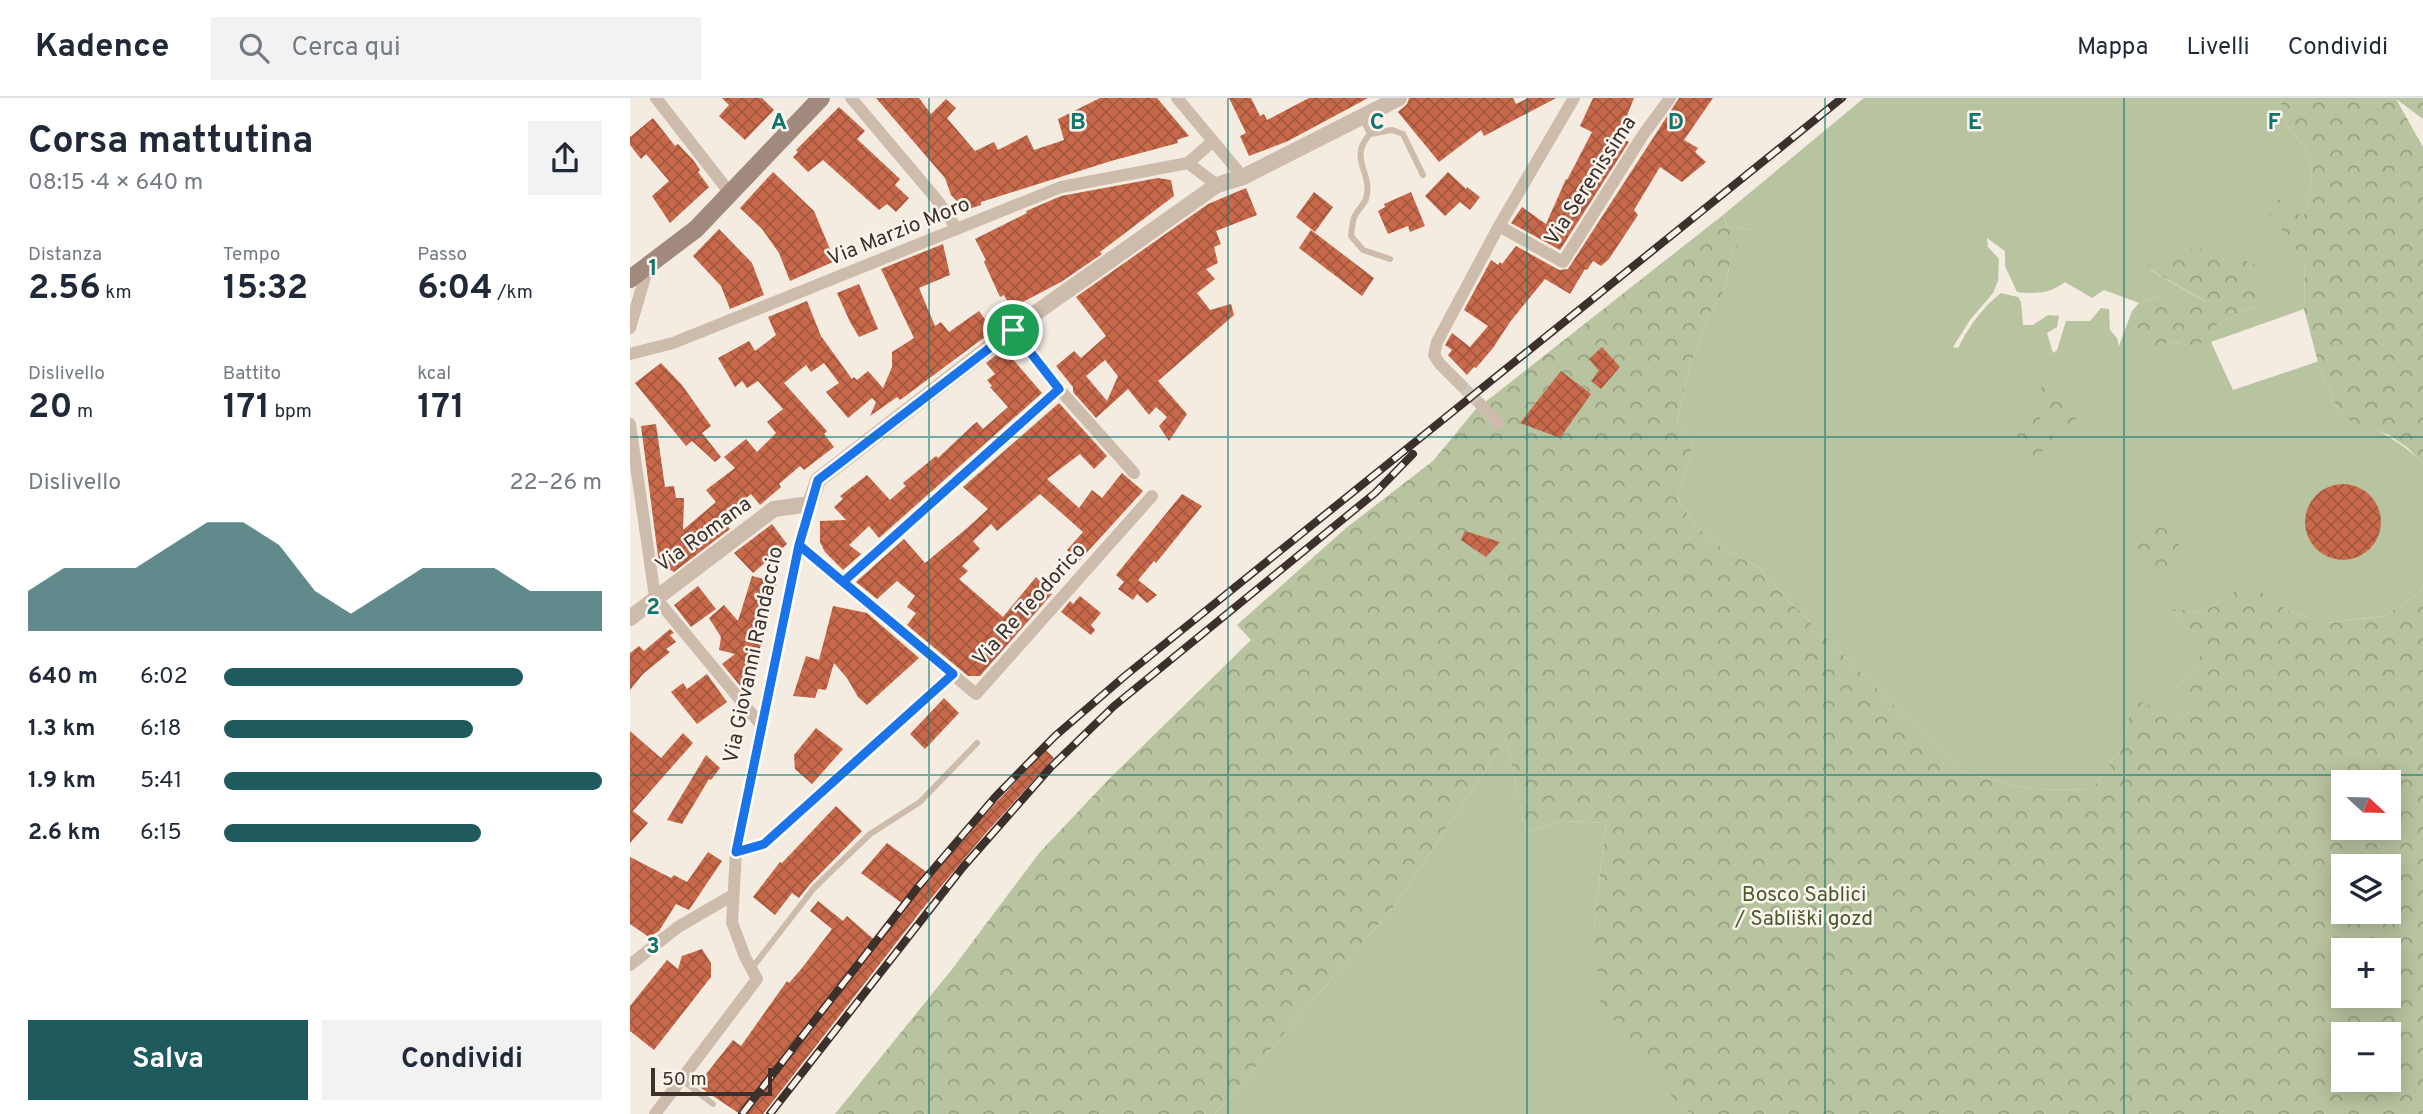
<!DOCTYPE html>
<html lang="it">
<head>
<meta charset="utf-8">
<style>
	:root { --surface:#fff; --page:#f2f2f3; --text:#1f2937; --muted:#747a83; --line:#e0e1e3; --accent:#1f5a5e }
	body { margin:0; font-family:Overpass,sans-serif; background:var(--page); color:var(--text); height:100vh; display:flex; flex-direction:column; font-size:26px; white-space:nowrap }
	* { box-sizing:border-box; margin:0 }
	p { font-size:23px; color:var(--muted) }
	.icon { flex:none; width:38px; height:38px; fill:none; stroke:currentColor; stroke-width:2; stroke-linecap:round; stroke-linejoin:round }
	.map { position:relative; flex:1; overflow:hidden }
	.drawer { display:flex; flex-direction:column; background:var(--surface); width:630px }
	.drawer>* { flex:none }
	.needle { width:46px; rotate:112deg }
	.fabs { position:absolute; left:1701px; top:672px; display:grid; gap:14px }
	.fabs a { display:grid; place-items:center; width:70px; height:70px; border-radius:0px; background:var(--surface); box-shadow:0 4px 18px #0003; font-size:35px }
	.scale { position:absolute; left:21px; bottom:18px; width:121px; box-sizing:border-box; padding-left:7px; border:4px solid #3b302b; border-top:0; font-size:19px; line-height:24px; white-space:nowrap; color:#3b302b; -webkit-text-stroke:5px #fbf5ee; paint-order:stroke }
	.pin { position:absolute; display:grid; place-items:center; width:60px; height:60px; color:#fff; margin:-30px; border:4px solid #fff; border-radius:50%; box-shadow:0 2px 7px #0007 }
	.round { display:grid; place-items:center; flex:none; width:74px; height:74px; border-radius:0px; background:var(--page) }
	.summary { display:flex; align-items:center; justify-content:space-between; height:119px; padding:0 28px }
	h1 { font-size:38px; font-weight:700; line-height:52px }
	.stats { display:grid; grid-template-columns:repeat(3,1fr); gap:10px; height:119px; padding:7px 28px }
	.stats div { display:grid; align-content:center }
	.stats b { font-size:35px; font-weight:700 }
	.stats small { font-size:19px; font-weight:400 }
	.stats p { font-size:19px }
	.chart { height:196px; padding:14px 28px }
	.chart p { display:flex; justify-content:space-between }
	.chart svg { width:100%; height:126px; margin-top:7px; fill:var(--accent); opacity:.7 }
	.button { display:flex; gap:14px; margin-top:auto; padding:14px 28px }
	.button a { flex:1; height:80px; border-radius:0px; background:var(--accent); color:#fff; font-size:28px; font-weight:700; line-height:80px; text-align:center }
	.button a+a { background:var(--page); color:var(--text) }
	ul { padding:0 28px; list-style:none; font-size:23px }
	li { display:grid; grid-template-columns:112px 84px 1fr; align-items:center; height:52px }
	li i { height:18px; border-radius:9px; background:var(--accent) }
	header { display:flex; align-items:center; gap:42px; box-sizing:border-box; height:98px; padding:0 35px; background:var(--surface); border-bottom:2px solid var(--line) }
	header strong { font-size:33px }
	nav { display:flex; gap:38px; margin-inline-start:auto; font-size:24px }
	.search { width:490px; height:63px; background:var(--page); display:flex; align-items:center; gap:18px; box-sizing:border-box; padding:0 24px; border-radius:0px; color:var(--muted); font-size:26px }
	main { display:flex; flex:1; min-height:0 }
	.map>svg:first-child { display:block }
	.grass { fill:#b8c4a0; fill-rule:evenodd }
	.forest { fill:url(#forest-crowns); fill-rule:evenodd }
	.building { fill:url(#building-cross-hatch); fill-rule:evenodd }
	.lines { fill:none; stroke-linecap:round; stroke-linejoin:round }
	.minor-tunnel { stroke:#cfc6bd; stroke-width:12; stroke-dasharray:12 6; stroke-linecap:butt }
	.service { stroke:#cdbbac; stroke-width:6 }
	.minor { stroke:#cdbbac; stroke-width:12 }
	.tertiary { stroke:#cdbbac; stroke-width:16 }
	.secondary { stroke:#a18a7d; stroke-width:18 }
	.rail-casing { stroke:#3b302b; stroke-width:8 }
	.rail { stroke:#fbf5ee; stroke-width:5; stroke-dasharray:16; stroke-linecap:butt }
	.route-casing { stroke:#fff; stroke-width:14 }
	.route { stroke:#1a73e8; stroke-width:9 }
	.grid { fill:none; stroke:#0f766e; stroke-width:2; stroke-opacity:0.55 }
	.labels { text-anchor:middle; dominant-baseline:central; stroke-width:5; stroke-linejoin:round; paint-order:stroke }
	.street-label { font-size:21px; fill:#3b302b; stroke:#fbf5ee }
	.park-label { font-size:21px; fill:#4a5a2e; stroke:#fbf5ee }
	.grid-label { font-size:23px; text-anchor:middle; font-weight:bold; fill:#0f766e; stroke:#fbf5ee; stroke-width:5; stroke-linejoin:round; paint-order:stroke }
</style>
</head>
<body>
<header>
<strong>Kadence</strong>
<div class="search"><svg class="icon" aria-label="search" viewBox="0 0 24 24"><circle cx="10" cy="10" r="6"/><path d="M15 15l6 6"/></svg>Cerca qui</div>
<nav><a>Mappa</a><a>Livelli</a><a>Condividi</a></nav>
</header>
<main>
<section class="drawer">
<div class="summary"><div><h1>Corsa mattutina</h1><p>08:15 · 4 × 640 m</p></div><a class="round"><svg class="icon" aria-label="share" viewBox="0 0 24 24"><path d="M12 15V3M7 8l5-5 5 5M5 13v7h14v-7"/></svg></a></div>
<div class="stats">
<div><p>Distanza</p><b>2.56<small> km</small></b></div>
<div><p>Tempo</p><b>15:32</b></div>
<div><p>Passo</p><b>6:04<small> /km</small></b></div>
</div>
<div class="stats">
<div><p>Dislivello</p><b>20<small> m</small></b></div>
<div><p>Battito</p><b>171<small> bpm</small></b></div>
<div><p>kcal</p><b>171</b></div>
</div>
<div class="chart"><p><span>Dislivello</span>22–26 m</p>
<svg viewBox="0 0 160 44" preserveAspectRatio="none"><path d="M0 44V30L10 22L20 22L30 22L40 14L50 6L60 6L70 14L80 30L90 38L100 30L110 22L120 22L130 22L140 30L150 30L160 30V44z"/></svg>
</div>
<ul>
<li><b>640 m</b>6:02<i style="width:79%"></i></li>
<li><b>1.3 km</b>6:18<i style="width:66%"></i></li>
<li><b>1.9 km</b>5:41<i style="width:100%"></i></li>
<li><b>2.6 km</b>6:15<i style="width:68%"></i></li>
</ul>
<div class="button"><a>Salva</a><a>Condividi</a></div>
</section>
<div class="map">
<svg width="1793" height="1016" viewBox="0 0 1793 1016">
	<defs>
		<pattern id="forest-crowns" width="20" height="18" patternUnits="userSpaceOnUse" patternTransform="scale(1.75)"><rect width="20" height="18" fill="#b8c4a0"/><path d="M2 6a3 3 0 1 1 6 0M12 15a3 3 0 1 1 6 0" fill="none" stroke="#97a083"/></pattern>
		<pattern id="building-cross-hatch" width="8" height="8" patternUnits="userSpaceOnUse" patternTransform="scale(1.75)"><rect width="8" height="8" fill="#c8694b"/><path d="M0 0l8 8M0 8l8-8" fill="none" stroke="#a4573f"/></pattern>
	</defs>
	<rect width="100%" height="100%" fill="#f4ebe1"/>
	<!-- grass -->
	<path class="grass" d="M1234,0h416l4,22 26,35 1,41 -8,22 -34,-6 36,49 -1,48 -93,33 22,48 86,-29v5l20,47c32,14 60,25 84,51v121l-5,9 -34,22 -58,7 -38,-12 -42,-29 -17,16 -27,14 -28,-2 11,18 26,9 -16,29 -18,20 19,20 -16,13 -50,-10 -7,37 -31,43 -59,1 -73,-19 -176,-175 -25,-29 -36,-18 -26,-22 -19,-27 8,-34 8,-22 -17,-22 12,-54 22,-57 14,-22 7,-36 19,-23 -23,-3 -5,-12zM1357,140l18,13v15l12,26c19,2 32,2 48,-10l27,16 12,-8 35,13 23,-8 16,19 30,-11 -60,-34 107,37 -39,19 -29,20 -20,-3 -28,-15 -7,-16 -13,35 -2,-8 -7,-8 -1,-21 -8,-1 -11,13h-24l-9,29 -4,3 -6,-20 10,-6 2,-11 -11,-1 -15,10h-10l-2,-23 -3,-5 -17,-4c-19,15 -32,33 -43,55l-5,-1 17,-27 23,-27 5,-12 1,-22 -11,-12z
		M876,641l20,93 38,-11 42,2 -12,102 86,182 13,7h-478l181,-210z"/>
	<!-- forest -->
	<path class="forest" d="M1650,0h143v21l-27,-20 27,48v317l-15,-16 -19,-13 -38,-14 -12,-8 -20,-47 -15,-57 1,-48 -37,-49 9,-14 26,19 8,-21 -1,-41 -26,-35z
		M1093,117l5,12 24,3 -20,23 -7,36 -14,22 -22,57 -12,54 17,22 -8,22 -8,34 19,27 26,22 36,18 25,29 176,175 73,19 59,-1 31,-43 7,-37 11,-7 39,17 15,-13 -18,-20 18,-20 15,-29 -25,-9 -12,-19 29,3 26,-14 18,-17 42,30 39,12 57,-7 34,-22 5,-9v529h-730l-13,-7 -80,-106 -6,-76 12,-102 -42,-2 -38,11 -20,-93 -110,165 -181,210h-380l118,-146 87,-116 69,-73 142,-139 -14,-15 109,-97 87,-67 42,-51zM1713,684h46v46h-46zM1713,768h46v46h-46zM1713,852h46v46h-46zM1713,936h46v46h-46z
		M1583,150l41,16 10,30 -9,12 -39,19 -5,16 -24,4 -20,-3 -16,21 -19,-52 7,-8 23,-8 17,18 28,-11 -60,-34 11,-16z
		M1414,286h11l8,3 1,15 9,9 5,14 -12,12 -21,-25 -5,-23z
		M1391,312l19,7v16l8,-5 14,24 -20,-1 -3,13c-20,-11 -18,-24 -29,-42z
		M1522,422c7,5 19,11 23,17 13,21 9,38 -13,44l-18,-15 -12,-39z"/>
	<!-- building -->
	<path class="building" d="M92,0h40l12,12 -29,30 -26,-24 10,-11z
		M246,0h43l12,16 15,-15 10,9 -9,10 28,33 19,-9 4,8 29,-15 7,15 30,-10 -6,-21 42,-21h57l32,38 -12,4 1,3 -67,18 -130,41v3l-15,5 -15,-15 -6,-17z
		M599,0h22l9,18 4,-2 3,6 42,-22h59l-80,43 -39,15 -9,-20 6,-3z
		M779,0h104l3,6 12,-6h28l-72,38 -3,-6 -42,32 -41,-50 9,-8z
		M963,0h41l-15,38 10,6 -69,108 -49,-27 11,-16 24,17 20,-45 1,1 25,-48 -12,-6z
		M1049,0h34l-29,42 14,8 -3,4 11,10 -24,20 -22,-15 -26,43 4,5 -29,44 -8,7 -8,-5 -6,9 -2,-1 -15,25 -25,-15 -35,43 -17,26 -17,20 -2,-1 -7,8 -19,-20 4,-5 -7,-5 7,-12 18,14 18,-21 -24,-16 27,-50 7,5 2,-3 2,2 14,-18 43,24 9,-1z
		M209,9l26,24 -8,8 43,40 -5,6 14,13 -13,14 -9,-8 -8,6 -56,-50 -15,12 -15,-15 5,-5 -2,-2z
		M23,20l22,28 3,-2 16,17 6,9 -2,2 11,15 -39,36 -18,-27 17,-15 -23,-27 -5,5 -11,-14v-8z
		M143,74l41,39 21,50 -45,20 -11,-28 -17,-24 -22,-21z
		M818,74l18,17 1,-2 13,10 -10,13 -10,-8 -15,14 -20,-20z
		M528,80l13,2 3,16 -74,56 2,2 -41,28 -50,26 -7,-13 -4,2 -16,-35 2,-2 -11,-21 52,-26 -1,-2 35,-15z
		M616,90l11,27 -41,16 5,13 -7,3 4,16 -12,6 9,10 -18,14 13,17 21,-6 3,11 -76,66 29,33 -18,27 -10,-15 8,-9 -11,-10 -7,8 -21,-26 -32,29 -23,-26v-5l-17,-21 18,-15 7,7 25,-22 -30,-39 132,-93zM475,262l13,16 -11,25 -21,-25z
		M684,94l19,15 -18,25 -19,-15z
		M781,94l14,34 -15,6 -2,-6 -20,8 -10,-23 7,-4 -1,-3z
		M89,131l33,34 12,32 -34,14 -9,-23 -28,-30z
		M681,132l63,48 -12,18 -63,-48z
		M313,146l7,31 -31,13 16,38 6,-4 8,10 30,-21 14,20 -93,69 -3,-3 -27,19 6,-14 -4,-4 -24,20 -22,-26 13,-9 -15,-20 -13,9 -5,-7 -22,18 43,48 -3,3 10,13 -30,23 -4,-4 -21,18 2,3 -21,18 -9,-11 -30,24 9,11 -56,43 -15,-9 -18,-137 15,-2 9,63 9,-1 2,12h8l-1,32 33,-28 -10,-12 29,-22 -11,-11 22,-18 11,13 19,-19 -9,-11 16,-13 -25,-28 -11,7 -5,-7 -7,6 -17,-29 31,-17 6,10 21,-16 -8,-18 39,-16 14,35 31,43 2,-2 3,3 11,-9 15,17 9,-21v-15l22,-14 -33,-69z
		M229,186l19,45 -19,8 -9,-15 -13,-29z
		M972,249l18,20 -19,22 -10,-8 8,-10 -10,-12z
		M374,251l38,44 -163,145 -10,-12 -20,19 12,9 -18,16 -18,-18 -5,-10v-21l26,-1 -12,-13 9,-8 -3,-3 27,-21 23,25 16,-14 -3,-3 33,-27 2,2 36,-34 3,-2 6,7 25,-22 -18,-20 2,-1 -5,-6 8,-6 -9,-11z
		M31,265l21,22 29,41 -9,7 19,24 -6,5 -23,-21 -6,5 -51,-63z
		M931,273l30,23 -31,44 -40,-15z
		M429,305l48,53 -13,13 -14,-15 -33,25 32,29 13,-18 10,8 20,-25 21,18 -64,70 -12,-11 16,-18 -43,-38 -43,37 -6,-7 -18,17 7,8 -18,17 6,5 -9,8 44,38 33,-40 16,17 -72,82h-12l-61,-51 9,-12 -9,-6 8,-11 -18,-15 -20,18 -21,-17 48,-43 21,24 41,-34 22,-20 -25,-22z
		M1675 424a38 38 0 1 1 76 0a38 38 0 1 1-76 0Z
		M552,396l20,12 -46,57 -2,-2 -16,19 19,15 -10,8 -10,-9 -4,6 -15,-11 6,-7 -8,-7z
		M142,426l15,20 -34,29 -19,-20z
		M835,433l35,11 -14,15 -25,-17z
		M122,478l25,6 -27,105 -8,1 -20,-24 13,-10 -16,-4 2,-13 -12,-19 15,-13 14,16z
		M68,488l18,23 -25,18 -17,-22z
		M450,498l21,17 -10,12 4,5 -4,5 -30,-23 9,-11 3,3z
		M203,508l34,7 52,45 -52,47 -9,-8 -11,-19 -13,-15 -8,27 -8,-1 -3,9 -22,-2 13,-40 13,4z
		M40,531l4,4 -4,2 6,7 -10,7 4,3 -27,22 -13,16v-37l9,-7 5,5z
		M77,576l20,28 -30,22 -26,-32 12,-9 4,6z
		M314,600l15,15 -34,36 -15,-15z
		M186,630l27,21 -31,35 -17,-15 -1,-14z
		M0,633l31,27 22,-25 10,10 -60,68 15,12 -18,20z
		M416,652l8,8 -69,76 -61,73 -161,207h-23l-39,-26 1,-2 -3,-3 34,-43 8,6 46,-65 2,2 13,-15 30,-39 -22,-18 8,-10 25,20 4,-5 31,27 29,-36 -46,-34 26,-30 45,33 43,-51z
		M76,657l14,13 -9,12 -2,-1 -27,45 -15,-4z
		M206,708l26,25 -52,53 -11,14 -7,-5 -17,22 -22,-18 27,-35 2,1z
		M78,754l14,9 -33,49 -13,-6 -17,27 -10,6 -19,-13v-67l41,21 3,-3 13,7z
		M72,851l9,14v14l-57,73 -24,-19v-25l37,-46 11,9 4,-13z"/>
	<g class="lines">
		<!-- minor-tunnel -->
		<path class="minor-tunnel" d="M831,287l20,20"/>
		<!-- service -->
		<path class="service" d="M732,20l8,16c-23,25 4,39 -4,65 -3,7 -10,12 -12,19 -2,5 -2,12 -3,18l12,14 27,9
			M740,36l22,-4 11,4 20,41
			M122,870l62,-80 56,-54 50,-32 57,-59
			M52,982l31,24"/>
		<!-- minor -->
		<path class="minor" d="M26,0l74,95
			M221,0l87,103 19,28
			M547,0l66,79
			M558,65l25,-22
			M869,128l64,36 80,-127 27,-37
			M0,230l18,-61
			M383,231l46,60 75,84
			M0,256l43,-11 388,-156 127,-24 29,22
			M831,287l-21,-21 -6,-9 3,-13 62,-116 75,-128
			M851,307l17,18
			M0,326l25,173 106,128
			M169,447l177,149 176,-198
			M213,484l216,-193
			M106,754l28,-9 188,-169
			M0,867l48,-38 55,-32
			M25,1016l102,-135 -12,-22 -13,-35 4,-70 25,-127 38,-180 11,-41"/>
		<!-- tertiary -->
		<path class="tertiary" d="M0,520l144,-109 36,-5 8,-24 195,-151 204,-144 26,-8 156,-79"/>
		<!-- secondary -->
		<path class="secondary" d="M0,181l66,-50 125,-131"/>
		<!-- rail casing -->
		<g class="rail-casing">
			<path id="rail" d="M112,1016l176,-227 78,-91 59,-60 71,-61 716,-577
				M140,1016l193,-247 87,-99 64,-62 261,-213 38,-39"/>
		</g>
		<!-- rail -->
		<use href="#rail" class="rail"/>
	</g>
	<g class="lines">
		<!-- route casing -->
		<g class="route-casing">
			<path id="route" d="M383,232l-195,150 -19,65 154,129 -189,170 -28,8 63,-307 44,37 216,-193 -46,-59"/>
		</g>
		<!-- route -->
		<use href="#route" class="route"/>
	</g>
	<!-- grid -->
	<path class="grid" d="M299,0v1016M598,0v1016M897,0v1016M1195,0v1016M1494,0v1016M0,339h1793M0,677h1793"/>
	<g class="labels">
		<!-- street labels -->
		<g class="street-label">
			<text transform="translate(961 83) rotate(-57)">Via Serenissima</text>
			<text transform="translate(269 134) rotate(-22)">Via Marzio Moro</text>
			<text transform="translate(74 437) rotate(-36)">Via Romana</text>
			<text transform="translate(400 507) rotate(-48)">Via Re Teodorico</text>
			<text transform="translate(124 557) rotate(-78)">Via Giovanni Randaccio</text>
		</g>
		<!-- park labels -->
		<g class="park-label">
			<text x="1174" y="797">Bosco Sablici<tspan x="1174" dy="24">/ Sabliški gozd</tspan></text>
		</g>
	</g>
	<g class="grid-label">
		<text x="149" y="31">A</text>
		<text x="448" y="31">B</text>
		<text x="747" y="31">C</text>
		<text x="1046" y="31">D</text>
		<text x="1345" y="31">E</text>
		<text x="1644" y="31">F</text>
		<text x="23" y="177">1</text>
		<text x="23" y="516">2</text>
		<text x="23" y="855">3</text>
	</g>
</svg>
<div class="fabs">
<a><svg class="needle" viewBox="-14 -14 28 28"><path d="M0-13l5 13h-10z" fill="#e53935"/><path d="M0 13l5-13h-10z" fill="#747a83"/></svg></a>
<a><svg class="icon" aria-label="layers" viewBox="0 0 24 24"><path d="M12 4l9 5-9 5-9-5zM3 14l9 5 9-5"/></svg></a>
<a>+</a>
<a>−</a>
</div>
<div class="scale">50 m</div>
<div class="pin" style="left:383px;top:232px;background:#1e9e55"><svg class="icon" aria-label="arrive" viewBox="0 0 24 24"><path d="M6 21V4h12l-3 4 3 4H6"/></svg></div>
</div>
</main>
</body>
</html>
